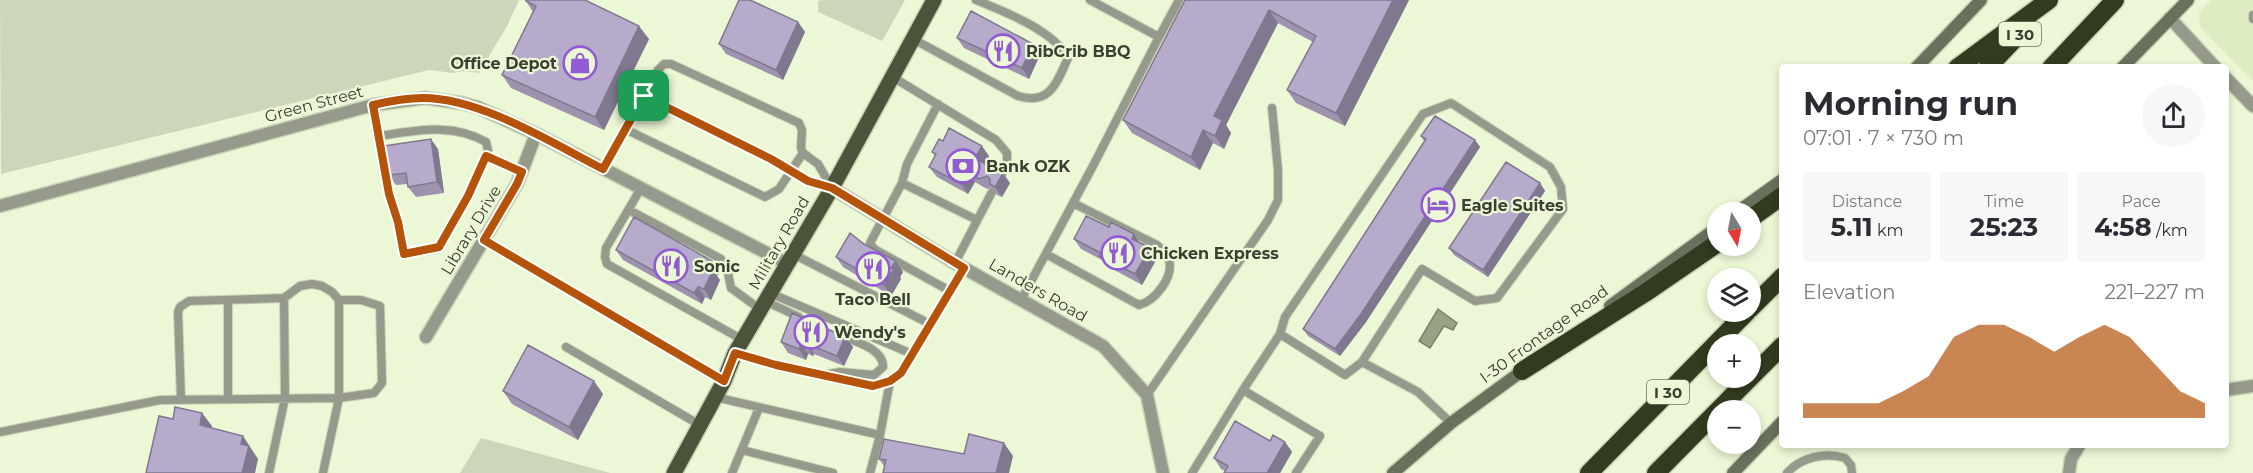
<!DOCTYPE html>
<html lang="en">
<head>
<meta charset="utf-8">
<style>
	:root { --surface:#fff; --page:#f7f7f7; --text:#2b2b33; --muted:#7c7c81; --accent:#b45309 }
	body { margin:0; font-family:Montserrat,sans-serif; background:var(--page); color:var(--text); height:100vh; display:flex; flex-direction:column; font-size:22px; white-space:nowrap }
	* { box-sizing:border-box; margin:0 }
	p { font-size:20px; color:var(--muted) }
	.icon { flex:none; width:33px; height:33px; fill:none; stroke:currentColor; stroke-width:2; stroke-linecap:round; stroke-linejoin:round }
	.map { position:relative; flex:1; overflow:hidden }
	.sheet { position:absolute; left:1779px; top:64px; width:450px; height:384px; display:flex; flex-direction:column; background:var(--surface); border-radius:6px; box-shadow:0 3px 9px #0003 }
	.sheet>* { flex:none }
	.needle { width:39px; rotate:170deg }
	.controls { position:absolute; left:1707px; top:202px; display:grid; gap:12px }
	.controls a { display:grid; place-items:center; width:54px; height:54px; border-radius:50%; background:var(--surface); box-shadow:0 3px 9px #0003; font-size:30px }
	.pin { position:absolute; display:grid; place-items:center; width:51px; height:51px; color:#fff; margin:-26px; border-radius:12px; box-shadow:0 3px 9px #0006 }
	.round { display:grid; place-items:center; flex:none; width:63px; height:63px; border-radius:32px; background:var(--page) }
	.headline { display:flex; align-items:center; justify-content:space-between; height:102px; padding:0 24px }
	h1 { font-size:33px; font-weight:700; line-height:45px }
	.metrics { display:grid; grid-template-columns:repeat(3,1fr); gap:9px; height:102px; padding:6px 24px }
	.metrics div { display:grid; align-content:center; border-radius:6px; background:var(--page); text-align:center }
	.metrics b { font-size:26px; font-weight:700 }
	.metrics small { font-size:16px; font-weight:400 }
	.metrics p { font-size:16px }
	.chart { height:168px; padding:12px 24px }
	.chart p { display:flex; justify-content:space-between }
	.chart svg { width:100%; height:108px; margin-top:6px; fill:var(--accent); opacity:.7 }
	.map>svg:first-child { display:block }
	.built { fill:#deecc3 }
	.green { fill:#ccd6b9 }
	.water { fill:#97a282; stroke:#7b846a; stroke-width:1.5 }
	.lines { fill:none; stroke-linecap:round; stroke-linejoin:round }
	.lane-casing { stroke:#c8d2b4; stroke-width:10 }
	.street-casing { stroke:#c8d2b4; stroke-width:15 }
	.secondary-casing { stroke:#c8d2b4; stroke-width:15 }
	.primary-casing { stroke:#c8d2b4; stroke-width:18 }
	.highway-casing { stroke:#c8d2b4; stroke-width:21 }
	.lane { stroke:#959a8c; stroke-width:8 }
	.street { stroke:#959a8c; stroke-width:12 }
	.secondary { stroke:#69705c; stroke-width:12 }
	.primary { stroke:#4b533b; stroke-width:15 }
	.highway { stroke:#323b1f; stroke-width:18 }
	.wall { fill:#9d93af }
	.shaded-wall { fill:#80788e }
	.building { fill:#b7abcb; stroke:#80788e; stroke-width:1.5 }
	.route-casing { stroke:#fff; stroke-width:12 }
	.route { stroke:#b45309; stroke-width:8 }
	.labels { text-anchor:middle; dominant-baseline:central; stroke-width:4.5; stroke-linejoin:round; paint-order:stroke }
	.shield { fill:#ebf7d5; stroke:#6f7663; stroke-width:1.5 }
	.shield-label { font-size:15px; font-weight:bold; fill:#3a3f32 }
	.poi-label { font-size:16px; font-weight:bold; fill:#3a3f32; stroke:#ebf7d5; text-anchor:start }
	.street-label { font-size:16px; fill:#3a3f32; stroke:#ebf7d5 }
</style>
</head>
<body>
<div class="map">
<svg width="2253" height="473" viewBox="0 0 2253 473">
	<rect width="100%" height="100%" fill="#ebf7d5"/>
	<!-- built -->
	<path class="built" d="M2211,0h42v81l-53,-54 -1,-15z"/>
	<!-- green -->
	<path class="green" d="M0,0h519l-12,26 -28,47 -14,-2 -12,2 -24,-3 -428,104z
		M822,0h83l-23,41 -64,-29v-11z
		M481,438l129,35h-150z"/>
	<!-- water -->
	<path class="water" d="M1438,309l19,14 -4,7 -9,-4 -14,22 -11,-7z"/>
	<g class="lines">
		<!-- lane casing -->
		<g class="lane-casing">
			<path id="lane" d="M2253,15v4
				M1159,37l20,-37
				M913,39l105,57c32,10 39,-14 50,-38 -15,-28 -63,-46 -92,-58
				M891,76l105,64 11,13v11l-7,14
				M644,96l127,63 37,22 24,7
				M938,104l-31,60 -5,19 -32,60 4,6 76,42
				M373,105l16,89 9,28 5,30 1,2 33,-5 31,-53 18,-40 2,-6 -2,-8c-34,-20 -70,-11 -108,-6
				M625,129l140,68 14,-8 24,-36
				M486,156l36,16
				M603,169l55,-99 6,-6h7l128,59 3,7 -1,18 2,5 15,11 14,24
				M902,183l75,37
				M641,188l-35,60 -1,9 2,7 136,76
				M629,210l92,49 6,9 4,20 30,22
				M484,239l240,142
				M793,254l137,70
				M1046,254l93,51c16,-4 35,-28 30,-45 -2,-6 -8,-11 -12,-15l-84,-42
				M955,263l37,-71
				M770,293l142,61
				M228,300v99
				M1021,300l73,-136 65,-127 -69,-37
				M765,301l34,16
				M1280,334l5,-17 138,-203 28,-11 99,64 11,20 2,22 -66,89 -22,3 -53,-32 -60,93 -17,13 -65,-41 -37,56 77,46 -24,37
				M566,347l134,78
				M735,353l41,12 97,21 17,-5 11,-8 63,-105
				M1362,362l56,30 33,31
				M824,375l16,-3 34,3 9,-8c1,-19 -32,-27 -46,-33
				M1147,395l121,-175 10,-20v-30l-6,-62
				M715,397l165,38 -10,38
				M181,399l-3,-87 2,-5 9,-6 95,-3 16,-12 12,-2 10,2 10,6 7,8h22l19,6 2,77 -8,10 -35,5v-98
				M0,432l160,-32 179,-2 -16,75
				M880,435l10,-54
				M742,450l91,23
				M269,473l16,-75 -1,-100
				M732,473l27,-65
				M1192,473l51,-83
				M1787,473c14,-16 38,-21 58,-15l6,7 1,8"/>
		</g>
		<!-- street casing -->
		<g class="street-casing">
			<path id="street" d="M2170,18l46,50
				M2226,78l27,28
				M832,188l123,75 148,83 44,49 16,78
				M0,206l373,-101 52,-7 36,5 16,4 59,27 252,130
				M426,337l91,-153 19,-50
				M2226,390l27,-4
				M2069,473l2,-14 8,-13"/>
		</g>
		<!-- secondary casing -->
		<g class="secondary-casing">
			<path id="secondary" d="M1916,68l65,-68
				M2122,68l66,-68
				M1736,213l46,-33
				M1610,306l108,-79
				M1393,473l58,-50 75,-55
				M1733,473l49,-51"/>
		</g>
		<!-- primary casing -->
		<g class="primary-casing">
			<path id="primary" d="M674,473l50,-92 11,-28 97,-165 102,-188"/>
		</g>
		<!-- highway casing -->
		<g class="highway-casing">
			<path id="highway" d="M1957,68l92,-68
				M1987,68l39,-41
				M2051,68l64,-68
				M1750,219l32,-23
				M1750,309l32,-32
				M1522,371l123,-78 73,-50
				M1750,378l32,-32
				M1589,473l158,-161
				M1656,473l94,-95"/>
		</g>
		<!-- lane -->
		<use href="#lane" class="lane"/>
		<!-- street -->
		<use href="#street" class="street"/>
		<!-- secondary -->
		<use href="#secondary" class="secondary"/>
		<!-- primary -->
		<use href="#primary" class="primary"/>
		<!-- highway -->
		<use href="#highway" class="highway"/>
	</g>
	<!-- wall -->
	<path class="wall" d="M1185,0h224l-64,126 -49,-23 -9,-13 26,-48 -35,-19 -52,102 5,8 -7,16 -11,-6 -13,27 -68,-37 -9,-13z
		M526,1l123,38 -45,91 -93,-42 -9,-13 31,-63z
		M798,22l7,10 -22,48 -57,-26 -7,-10z
		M957,38l83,17 -11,24 -65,-31z
		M1421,136l54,4 5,7 -114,175 -26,34 -32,-20 -5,-7 121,-188z
		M943,141l46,15 -4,8 8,9 17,10 -8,14 -5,-2 -5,-8 -5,2 -12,-7 -7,12 -31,-17 -8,-10 6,-11 -3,-4z
		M438,149l6,44 -28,4 -8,-10v-3l-12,1 -7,-10z
		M1540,183l5,8 -57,86 -34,-22 -5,-7z
		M1109,227l25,7 6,9 14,14 -2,2 3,3 -13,23 -35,-19 -5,-6 -21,-11 -7,-10z
		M864,244l32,17 7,11 -3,5 1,2 -10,17 -48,-29 -7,-10z
		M616,250l103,22 -2,4 3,4 -9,20 -6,-3 -3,7 -79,-44z
		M845,337l8,10 -9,19 -30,-12 -1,2 -5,-2 -2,6 -18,-7 -7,-11z
		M503,391l100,3 -25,46 -66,-36z
		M1270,441l15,1 7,10 -12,21h-56l1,-2 -4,-2 -7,-11z
		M964,454l49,2 -129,10 -5,-7z"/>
	<!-- shaded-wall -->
	<path class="shaded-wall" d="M1393,0h16l-64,126 -9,-13z
		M1269,10l9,13 -52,102 5,8 -7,16 -9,-13 -1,-20z
		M798,22l7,10 -22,48 -7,-10z
		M639,26l10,13 -45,91 -9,-13z
		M1033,44l7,11 -11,24 -7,-11z
		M1203,130l10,13 -13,27 -9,-13z
		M431,139l7,10 6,44 -7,-11z
		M1475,140l5,7 -114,175 -26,34 -5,-7z
		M982,146l7,10 -7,13 -7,-11z
		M987,165l8,10 8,-2 7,10 -8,14 -7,-10z
		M968,172l7,10 -7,12 -7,-10z
		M1540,183l5,8 -57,86 -5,-7z
		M1134,234l7,11 -9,-6z
		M1147,246l7,11 -2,2 3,3 -13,23 -7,-11 9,-24z
		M712,261l7,11 -2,4 3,4 -9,20 -7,-11z
		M896,261l7,11 -3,5 1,2 -10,17 -7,-11 7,-17z
		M698,287l7,10 -3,7 -8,-11z
		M845,337l8,10 -9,19 -7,-10z
		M801,343l7,11 -2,6 -7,-11z
		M807,344l7,10 -1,2 -7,-10z
		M594,381l9,13 -25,46 -9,-13z
		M202,413l10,13 -3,12 -9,-13z
		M243,436l15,23 -3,14h-13l-1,-29z
		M1285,442l7,10 -12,21h-13z
		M1004,443l9,13 -4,17h-13z"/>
	<!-- building -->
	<path class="building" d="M526,0h59l54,26 -44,91 -93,-42 34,-69 -10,-5z
		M739,0h11l48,22 -22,48 -57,-26z
		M1185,0h208l-57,113 -49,-23 29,-54 -47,-26 -55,106 8,4 -7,16 -12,-6 -12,27 -68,-37z
		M971,11l62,33 -11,24 -65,-30z
		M1435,116l40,24 -114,174 -26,35 -32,-20 123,-190 -5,-3z
		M949,128l33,18 -7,12 12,7 3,8 4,1 4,-3 5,2 -8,14 -5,-3v-5l-3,-3 -8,3 -11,-7 -7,12 -32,-17 7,-13 -4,-2 7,-13 4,2z
		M431,139l6,43 -29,5 -2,-14 -17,2 -5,-29z
		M1506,162l34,21 -57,87 -34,-22z
		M1086,216l23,11 2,-5 23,12 -2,5 15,7 -3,4 4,2 -13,22 -36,-18 2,-3 -27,-14z
		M634,217l78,44 -3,7 4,2 -9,19 -6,-2 -4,6 -78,-43z
		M850,233l14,11 32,17 -5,7 3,1 -10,16 -48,-28z
		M792,313l53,24 -8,19 -30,-12 -1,2 -5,-3 -2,6 -18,-7z
		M528,345l66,36 -25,46 -66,-36z
		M175,407l27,6 -2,12 43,11 -2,8 8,2 -7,27h-96l13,-57 14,3z
		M1235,421l35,20 3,-6 12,7 -18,31h-43l4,-7 -14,-8z
		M969,434l35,9 -8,30h-113l3,-13 -7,-1 5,-20 80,15z"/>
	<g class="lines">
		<!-- route casing -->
		<g class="route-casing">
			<path id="route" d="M644,96l127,63 37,22 24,7 132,80 -63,105 -11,8 -17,5 -97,-21 -41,-12 -11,28 -240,-141 33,-56 5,-12 -36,-16 -18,40 -29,51 -35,7 -6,-32 -9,-28 -16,-89c17,-4 33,-7 50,-7 58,0 129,45 180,71z"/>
		</g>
		<!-- route -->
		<use href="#route" class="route"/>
	</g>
	<!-- icons -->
	<defs>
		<g id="restaurant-ring" transform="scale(1.725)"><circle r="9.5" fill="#ebf7d5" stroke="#925ad3" stroke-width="1.5"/><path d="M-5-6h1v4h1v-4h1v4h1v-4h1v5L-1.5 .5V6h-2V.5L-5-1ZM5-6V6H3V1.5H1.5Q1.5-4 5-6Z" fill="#925ad3"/></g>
		<g id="shop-ring" transform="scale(1.725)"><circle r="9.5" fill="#ebf7d5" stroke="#925ad3" stroke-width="1.5"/><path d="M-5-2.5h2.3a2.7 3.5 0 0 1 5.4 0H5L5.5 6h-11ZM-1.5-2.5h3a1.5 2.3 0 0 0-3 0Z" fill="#925ad3"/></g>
		<g id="bank-ring" transform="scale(1.725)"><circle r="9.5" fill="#ebf7d5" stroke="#925ad3" stroke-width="1.5"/><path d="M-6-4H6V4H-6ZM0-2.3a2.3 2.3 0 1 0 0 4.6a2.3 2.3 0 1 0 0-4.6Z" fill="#925ad3"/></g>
		<g id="hotel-ring" transform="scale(1.725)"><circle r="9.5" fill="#ebf7d5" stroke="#925ad3" stroke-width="1.5"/><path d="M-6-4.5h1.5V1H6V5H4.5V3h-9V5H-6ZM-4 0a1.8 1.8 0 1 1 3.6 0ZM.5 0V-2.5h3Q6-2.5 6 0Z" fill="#925ad3"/></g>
	</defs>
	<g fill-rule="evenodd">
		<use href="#restaurant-ring" x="1003" y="51"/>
		<use href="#shop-ring" x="580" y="63"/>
		<use href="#bank-ring" x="963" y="166"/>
		<use href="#hotel-ring" x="1438" y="205"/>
		<use href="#restaurant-ring" x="1118" y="253"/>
		<use href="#restaurant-ring" x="671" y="266"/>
		<use href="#restaurant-ring" x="873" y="269"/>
		<use href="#restaurant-ring" x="811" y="332"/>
	</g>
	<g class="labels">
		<!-- shield labels -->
		<g class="shield">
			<rect x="1999" y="22" width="42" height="24" rx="4.5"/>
			<rect x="1647" y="380" width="42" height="24" rx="4.5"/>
		</g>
		<g class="shield-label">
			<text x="2020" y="34">I 30</text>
			<text x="1668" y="392">I 30</text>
		</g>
		<!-- poi labels -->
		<g class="poi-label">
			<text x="1026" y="51">RibCrib BBQ</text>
			<text x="557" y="63" text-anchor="end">Office Depot</text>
			<text x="986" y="166">Bank OZK</text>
			<text x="1461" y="205">Eagle Suites</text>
			<text x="1141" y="253">Chicken Express</text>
			<text x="694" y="266">Sonic</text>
			<text x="873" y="299" text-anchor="middle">Taco Bell</text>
			<text x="834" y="332">Wendy's</text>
		</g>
		<!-- street labels -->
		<g class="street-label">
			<text transform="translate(314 104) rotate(-15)">Green Street</text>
			<text transform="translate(471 230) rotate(-59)">Library Drive</text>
			<text transform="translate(779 243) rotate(-60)">Military Road</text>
			<text transform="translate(1038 290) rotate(30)">Landers Road</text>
			<text transform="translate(1544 334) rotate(-36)">I-30 Frontage Road</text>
		</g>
	</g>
</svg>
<div class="controls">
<a><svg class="needle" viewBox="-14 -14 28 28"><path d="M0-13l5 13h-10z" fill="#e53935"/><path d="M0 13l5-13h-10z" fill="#7c7c81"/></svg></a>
<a><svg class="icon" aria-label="layers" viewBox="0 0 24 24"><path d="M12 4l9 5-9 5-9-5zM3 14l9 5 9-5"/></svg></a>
<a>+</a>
<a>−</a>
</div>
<div class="pin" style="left:644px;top:96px;background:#1e9e55"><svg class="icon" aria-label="arrive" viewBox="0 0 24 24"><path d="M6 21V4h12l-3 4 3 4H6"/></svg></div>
<section class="sheet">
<div class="headline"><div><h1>Morning run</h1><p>07:01 · 7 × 730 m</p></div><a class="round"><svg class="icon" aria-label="share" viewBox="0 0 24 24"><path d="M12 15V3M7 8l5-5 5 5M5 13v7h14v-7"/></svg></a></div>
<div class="metrics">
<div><p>Distance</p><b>5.11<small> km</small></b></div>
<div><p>Time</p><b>25:23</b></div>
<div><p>Pace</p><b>4:58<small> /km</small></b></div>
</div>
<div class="chart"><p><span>Elevation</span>221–227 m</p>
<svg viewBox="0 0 160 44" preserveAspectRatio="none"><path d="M0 44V38L10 38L20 38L30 38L40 33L50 27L60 11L70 6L80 6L90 11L100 17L110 11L120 6L130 11L140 22L150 33L160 38V44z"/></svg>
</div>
</section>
</div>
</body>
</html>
